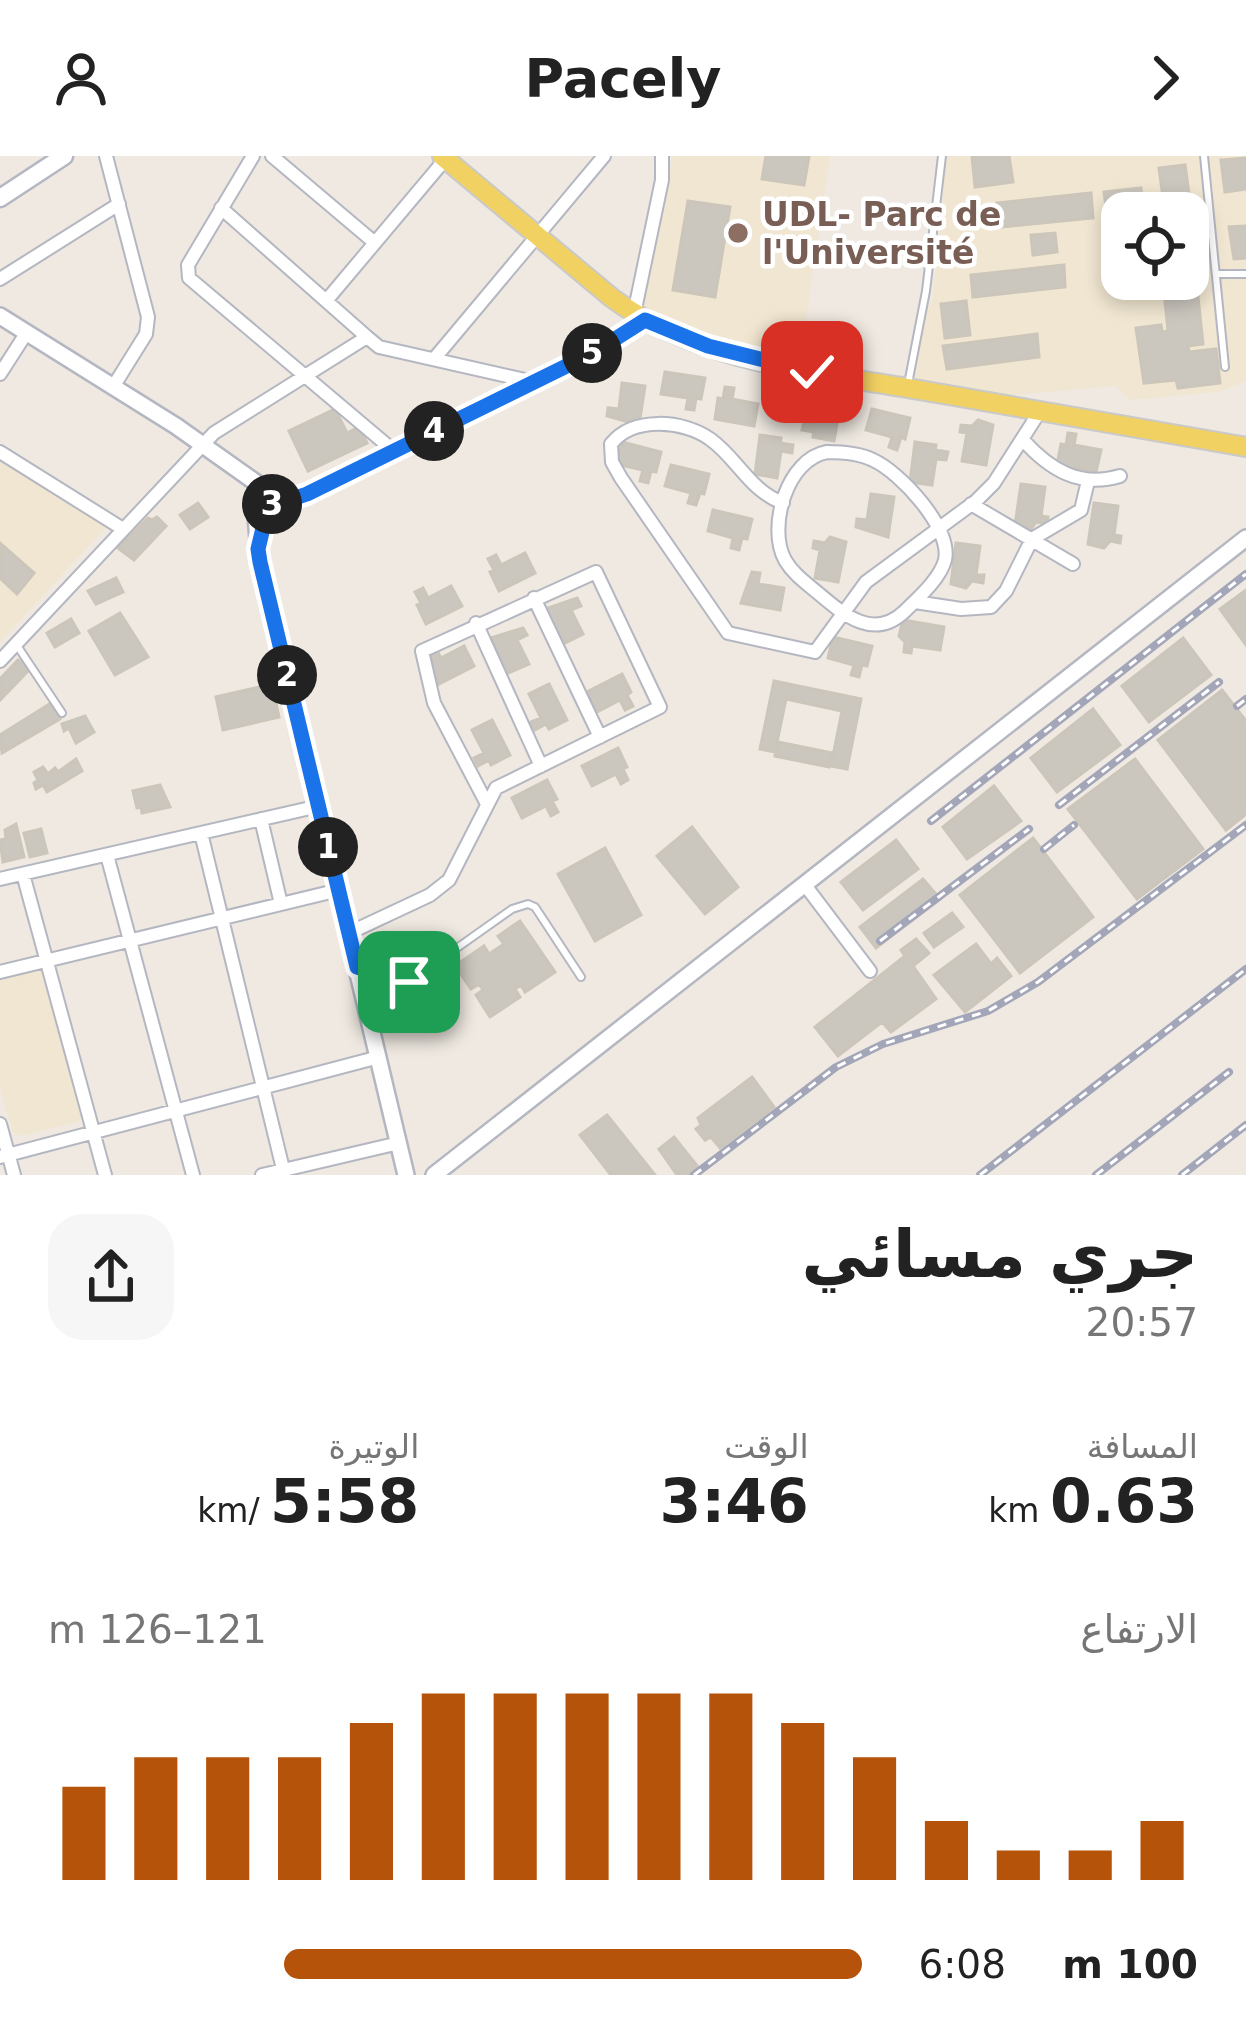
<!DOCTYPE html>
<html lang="ar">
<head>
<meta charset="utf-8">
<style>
	:root { --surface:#fff; --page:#f6f6f6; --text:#222; --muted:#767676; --accent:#b45309 }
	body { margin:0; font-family:"DejaVu Sans",Vazirmatn,sans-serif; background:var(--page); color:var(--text); direction:rtl; height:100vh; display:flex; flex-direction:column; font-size:45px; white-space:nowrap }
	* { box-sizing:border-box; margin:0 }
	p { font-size:39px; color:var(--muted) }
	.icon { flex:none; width:66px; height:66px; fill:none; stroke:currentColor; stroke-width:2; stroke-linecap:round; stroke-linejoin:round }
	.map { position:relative; height:1019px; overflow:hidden; direction:ltr }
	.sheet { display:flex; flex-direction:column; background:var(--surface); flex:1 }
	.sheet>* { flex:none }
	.tools { position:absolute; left:1101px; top:36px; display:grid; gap:24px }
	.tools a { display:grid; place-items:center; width:108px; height:108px; border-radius:24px; background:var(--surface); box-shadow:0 6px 18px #0003; font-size:60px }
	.pin { position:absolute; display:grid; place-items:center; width:102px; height:102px; color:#fff; margin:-51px; border-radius:24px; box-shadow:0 6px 18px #0006 }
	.km { position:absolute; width:60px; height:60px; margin:-30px; border-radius:50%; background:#222; color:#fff; font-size:33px; line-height:60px; text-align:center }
	.round { display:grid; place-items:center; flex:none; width:126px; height:126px; border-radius:36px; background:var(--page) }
	.headline { display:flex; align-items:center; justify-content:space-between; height:204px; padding:0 48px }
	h1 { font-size:66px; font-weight:600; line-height:90px }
	.stats { display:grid; grid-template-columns:repeat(3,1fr); gap:18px; height:204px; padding:12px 48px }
	.stats div { display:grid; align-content:center }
	.stats b { font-size:60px; font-weight:600 }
	.stats small { font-size:33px; font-weight:400 }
	.stats p { font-size:33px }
	.chart { height:336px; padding:24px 48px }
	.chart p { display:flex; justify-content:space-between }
	.chart svg { width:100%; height:216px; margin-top:12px; stroke:var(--accent); stroke-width:6 }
	ul { padding:0 48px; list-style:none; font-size:39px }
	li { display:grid; grid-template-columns:192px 144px 1fr; align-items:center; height:90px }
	li i { height:30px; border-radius:15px; background:var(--accent) }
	header { display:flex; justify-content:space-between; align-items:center; height:156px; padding:0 48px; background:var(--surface); font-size:54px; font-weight:600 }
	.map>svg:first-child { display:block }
	.education { fill:#f0e6d1; fill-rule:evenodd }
	.building { fill:#cbc7bf; stroke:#cbc5ba; stroke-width:3 }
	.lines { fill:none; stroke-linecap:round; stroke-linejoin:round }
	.service-casing { stroke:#b4b7c1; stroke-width:10 }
	.minor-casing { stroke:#b4b7c1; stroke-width:16 }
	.tertiary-casing { stroke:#b4b7c1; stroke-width:20 }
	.secondary-casing { stroke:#b4b7c1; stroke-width:21 }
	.primary-casing { stroke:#c9c9c9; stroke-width:22 }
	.service { stroke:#fff; stroke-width:6 }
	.minor { stroke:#fff; stroke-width:12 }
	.tertiary { stroke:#fff; stroke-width:15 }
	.secondary { stroke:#fff; stroke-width:16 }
	.primary { stroke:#f2d163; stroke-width:18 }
	.rail-casing { stroke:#a3a6b8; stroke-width:8 }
	.rail { stroke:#fff; stroke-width:3; stroke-dasharray:9; stroke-linecap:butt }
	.route-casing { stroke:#fff; stroke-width:24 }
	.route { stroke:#1a73e8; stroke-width:15 }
	.education-dot { fill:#8d6e63; stroke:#fff; stroke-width:4.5 }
	.labels { text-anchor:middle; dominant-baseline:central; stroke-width:9; stroke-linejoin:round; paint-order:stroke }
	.education-label { font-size:33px; font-weight:bold; fill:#785e54; stroke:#fff; text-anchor:start }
</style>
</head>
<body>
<header><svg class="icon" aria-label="forward" viewBox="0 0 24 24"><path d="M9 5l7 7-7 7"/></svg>Pacely<svg class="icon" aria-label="person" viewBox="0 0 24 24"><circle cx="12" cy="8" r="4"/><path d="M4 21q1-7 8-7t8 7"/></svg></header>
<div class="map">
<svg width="1246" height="1019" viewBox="0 0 1246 1019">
	<rect width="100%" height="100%" fill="#efe9e1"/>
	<!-- education -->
	<path class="education" d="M673,0h157l-30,202 -81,-19 -76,-30z
		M942,0h304v225l-27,11 -90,8 -13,-14 -119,10 -86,-15 10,-54 12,-30 10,-92zM1122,57h66v66h-66z
		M0,304l106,67 -106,115z
		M36,811l8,5 38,143 -2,6 -59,15 -8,-4 -13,-43v-112z"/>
	<!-- building -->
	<path class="building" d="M766,0h43l-5,29 -42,-6z
		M972,0h37l4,26 -38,5z
		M1246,2v31l-21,3 -4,-32z
		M1185,9l10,72 -7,1v-25h-23l-6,-45z
		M1141,32l3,25h-22v56l-8,1 -10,-78z
		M1091,37l2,25 -92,9 -4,-24z
		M688,45l42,6 -15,90 -42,-7z
		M1246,70v32l-12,1 -5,-32z
		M1055,77l2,19 -24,3 -2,-20z
		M1064,109l1,22 -92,10 -2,-22z
		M1198,141l5,47 -15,2 1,6 27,-3 4,34 -42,5 -2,-8 -32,3 -8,-55 25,-3 1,7 6,-1 -3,-30z
		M966,145l4,34 -25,3 -4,-34z
		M1037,178l2,23 -92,12 -4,-23z
		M665,216l40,6 -4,21 -5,-1 -2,12 -8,-1 2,-11 -27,-4z
		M622,227l23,3 -6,39 -32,-9 1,-8 11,1z
		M725,231l9,1 -2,11 26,5 -4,22 -39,-7 3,-21 5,1z
		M819,242l22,4 -7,39 -21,-4 1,-5 -12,-2 2,-8 10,2z
		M335,253l12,24 12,-6 8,16 -59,28 -19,-40z
		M872,253l38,9 -5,21 -4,-2 -4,13 -8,-3 3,-10 -26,-7z
		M978,264l15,5 -7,40 -24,-4 5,-28 -7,-1 1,-7 11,1z
		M1068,277l8,1 -2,11 27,5 -5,22 -39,-7 4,-21 5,1z
		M760,279l21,3 -1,5 13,2 -1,8 -11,-2 -4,27 -22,-4z
		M622,286l39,10 -5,20 -5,-1 -3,12 -8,-2 3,-11 -26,-6z
		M915,286l21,3 -1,5 13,2 -2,8 -10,-1 -4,26 -22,-3z
		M671,309l38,9 -5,20 -4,-1 -4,12 -8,-2 3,-10 -26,-7z
		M1021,328l24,3 -4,29 7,1 -1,7 -11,-2 -5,7 -16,-4z
		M871,338l23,3 -6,40 -32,-10 1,-8 10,1z
		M198,347l10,14 -18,12 -10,-14z
		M1094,347l24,3 -4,29 7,1 -1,7 -10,-2 -6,7 -16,-4z
		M713,354l39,9 -5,20 -5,-1 -3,12 -8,-2 2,-10 -25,-7z
		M157,361l9,9 -32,34 -16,-12 30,-30 4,2z
		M830,381l16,5 -8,40 -23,-4 5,-28 -7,-2 1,-7 11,2z
		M0,387l34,30 -17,21 -17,-16z
		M956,387l24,3 -4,29h8l-1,8 -11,-2 -6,7 -15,-4z
		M525,397l10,20 -36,18 -9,-19 4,-2 -6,-11 8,-4 5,10z
		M752,416l8,1 -2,11 26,4 -4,22 -39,-7z
		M116,422l7,14 -27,12 -8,-13z
		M451,430l11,20 -36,18 -9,-19 4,-2 -6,-11 8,-4 5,10z
		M1246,434v55l-26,-36z
		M577,442l4,8 -10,4 12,24 -20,10 -18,-35z
		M120,457l28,44 -33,18 -26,-44z
		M71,463l8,14 -24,14 -8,-14z
		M903,464l41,7 -4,23 -28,-4 -1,7 -7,-1 1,-10 -6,-6z
		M523,472l4,7 -10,5 12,24 -21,9 -17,-35z
		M833,481l39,9 -5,20 -5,-1 -3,12 -8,-2 3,-10 -26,-7z
		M1183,482l28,37 -62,47 -27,-36z
		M464,490l10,20 -35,18 -10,-18 5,-2 -6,-11 8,-4 5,9z
		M18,504l12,9 -30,31v-21z
		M622,518l9,18 -4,3 6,11 -8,4 -5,-10 -23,12 -10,-20z
		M774,525l87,18 -14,70 -16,-3 11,-55 -56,-12 -11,53 -15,-3z
		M272,528l7,33 -56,13 -7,-33z
		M549,528l18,36 -18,9 -3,-5 -11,6 -4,-8 10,-4 -12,-24z
		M1222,534l24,31v93l-20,16 -68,-90z
		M51,547l9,16 -58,34 -2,-18z
		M1093,553l27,36 -63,47 -26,-34z
		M85,560l9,16 -18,11 -7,-15 -5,3 -2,-7z
		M492,564l18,35 -19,10 -2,-5 -11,6 -4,-8 10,-5 -12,-23z
		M778,586l54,11 -3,14 -54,-11z
		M618,592l9,19 -4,2 5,11 -7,4 -5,-10 -24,12 -10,-20z
		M76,603l6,12 -35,21 -4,-7 -7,4 -2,-6 4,-3 -4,-8 9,-5 5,7 7,-6 3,4z
		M1135,603l68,90 -66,50 -69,-90z
		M547,624l10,19 -5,2 6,11 -7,4 -5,-10 -24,12 -10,-20z
		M160,629l10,22 -28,6 -1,-6 -4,1 -4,-17z
		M994,630l27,35 -54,38 -24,-32z
		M16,668l8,33 -21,5 -3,-22 6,-1 -1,-9z
		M692,671l46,60 -33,27 -48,-58z
		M41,673l6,24 -17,4 -6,-24z
		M1033,682l60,79 -73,56 -60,-78z
		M896,684l22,29 -55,41 -22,-28z
		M605,692l36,67 -46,26 -37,-67z
		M923,723l17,20 -64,49 -16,-21z
		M952,757l11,14 -29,20 -10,-14z
		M520,765l35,51 -30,20 -4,-7 -6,4 5,8 -30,20 -14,-22 7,-5 -4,-6 -8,5 -16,-23 29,-20 5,8 15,-10 -6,-8z
		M916,783l13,14 -16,13 23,33 -45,33 -9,-10 -44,34 -23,-29 90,-71 -4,-6z
		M976,788l15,20 6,-6 14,18 -46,36 -31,-37z
		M752,921l22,30 -54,41 -9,-11 -6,3 -9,-11 5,-4 -3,-7z
		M607,959l48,60h-44l-31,-40z
		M674,981l24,30 -11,8h-10l-18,-26z"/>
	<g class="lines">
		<!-- service casing -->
		<g class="service-casing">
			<path id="service" d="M1204,0l21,211
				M1216,118h30
				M908,228l18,-93 16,-135
				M18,491l44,66
				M362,812l47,14 103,-73 16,-5 7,3 46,70"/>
		</g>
		<!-- minor casing -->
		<g class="minor-casing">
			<path id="minor" d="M106,0l42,161 -2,17 -33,53
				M253,0l-65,109 1,13 205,173
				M272,0l103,87
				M221,52l146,129
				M0,123l119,-75
				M326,145l122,-145
				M634,158l28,-134v-24
				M434,203l170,-203
				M0,218l27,-42
				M1023,284c27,30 57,48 97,36
				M0,296l123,77
				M827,296c16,0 32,1 46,8 27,12 79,68 72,100 -5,19 -27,38 -40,51 -31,30 -61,4 -87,-18 -12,-10 -25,-19 -33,-33 -18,-33 2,-101 42,-108z
				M783,347c-34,-13 -45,-44 -73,-64 -27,-19 -77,-23 -99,5l1,18 9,16 107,155 87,19 51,-70 110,-81 18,-18 46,-72
				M971,348l102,60
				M534,442l66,139
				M915,446l46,7 30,-2 15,-16 26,-52 49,-29 7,-29
				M476,467l65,143
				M0,505l214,-228 153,-96 12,10 155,35
				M261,663l20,85
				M201,677l82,336
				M107,699l86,320
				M23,718l82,301
				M0,723l319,-73
				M805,729l65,86
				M349,777l81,-38 19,-15 47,-92 164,-81 -64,-135 -174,79 12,52 53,101
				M0,816l339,-82
				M0,968l14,51
				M0,1001l379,-100
				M262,1019l137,-32"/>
		</g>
		<!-- tertiary casing -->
		<g class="tertiary-casing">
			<path id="tertiary" d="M0,160l176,110 89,63
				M255,349l5,57 146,613
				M271,349l36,-12 287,-140 51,-33
				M434,1019l812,-637"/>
		</g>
		<!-- secondary casing -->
		<g class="secondary-casing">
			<path id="secondary" d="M0,42l64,-42"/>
		</g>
		<!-- primary casing -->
		<g class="primary-casing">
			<path id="primary" d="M442,0l170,142c92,68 216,75 325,95 103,18 206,36 309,54"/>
		</g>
		<!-- service -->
		<use href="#service" class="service"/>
		<!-- minor -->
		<use href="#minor" class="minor"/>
		<!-- tertiary -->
		<use href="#tertiary" class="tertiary"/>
		<!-- secondary -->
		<use href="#secondary" class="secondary"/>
		<!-- primary -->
		<use href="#primary" class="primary"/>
		<!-- rail casing -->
		<g class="rail-casing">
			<path id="rail" d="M1237,550l9,-7
				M1059,649l160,-123
				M931,665l315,-247
				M1044,693l30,-24
				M880,785l149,-112
				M694,1019l142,-108 47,-23 105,-33 50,-29 208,-157
				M980,1019l266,-206
				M1096,1019l133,-103
				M1182,1019l64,-50"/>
		</g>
		<!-- rail -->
		<use href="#rail" class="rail"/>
	</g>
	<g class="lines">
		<!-- route casing -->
		<g class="route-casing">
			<path id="route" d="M409,826l-52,-15 -97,-405 -2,-13 10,-42 39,-13 286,-141 52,-33 63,26 104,26"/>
		</g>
		<!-- route -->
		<use href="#route" class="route"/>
	</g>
	<!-- markers -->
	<circle class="education-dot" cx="738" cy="77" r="12"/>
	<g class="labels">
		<!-- education labels -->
		<g class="education-label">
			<text x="762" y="58">UDL- Parc de<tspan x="762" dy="38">l'Université</tspan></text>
		</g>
	</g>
</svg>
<div class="tools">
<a><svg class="icon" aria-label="locate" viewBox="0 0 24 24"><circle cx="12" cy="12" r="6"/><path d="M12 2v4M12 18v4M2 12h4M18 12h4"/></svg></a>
</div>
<div class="pin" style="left:409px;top:826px;background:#1e9e55"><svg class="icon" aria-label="arrive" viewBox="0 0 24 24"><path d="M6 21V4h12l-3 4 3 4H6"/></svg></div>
<div class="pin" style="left:812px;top:216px;background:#d93025"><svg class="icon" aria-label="check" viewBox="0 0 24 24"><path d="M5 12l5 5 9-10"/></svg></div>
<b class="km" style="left:328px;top:691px">1</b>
<b class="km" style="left:287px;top:519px">2</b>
<b class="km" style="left:272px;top:348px">3</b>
<b class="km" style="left:434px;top:275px">4</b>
<b class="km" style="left:592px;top:197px">5</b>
</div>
<section class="sheet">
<div class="headline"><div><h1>جري مسائي</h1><p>20:57</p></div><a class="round"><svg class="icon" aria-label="share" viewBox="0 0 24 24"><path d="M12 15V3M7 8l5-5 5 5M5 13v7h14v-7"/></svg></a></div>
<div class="stats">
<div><p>المسافة</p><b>0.63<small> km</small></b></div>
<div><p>الوقت</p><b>3:46</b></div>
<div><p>الوتيرة</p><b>5:58<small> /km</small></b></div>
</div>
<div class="chart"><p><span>الارتفاع</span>121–126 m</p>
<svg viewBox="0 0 160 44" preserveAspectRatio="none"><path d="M5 44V25M15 44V19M25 44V19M35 44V19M45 44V12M55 44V6M65 44V6M75 44V6M85 44V6M95 44V6M105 44V12M115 44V19M125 44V32M135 44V38M145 44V38M155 44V32"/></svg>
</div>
<ul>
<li><b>100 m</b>6:08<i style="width:71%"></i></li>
</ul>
</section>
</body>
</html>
